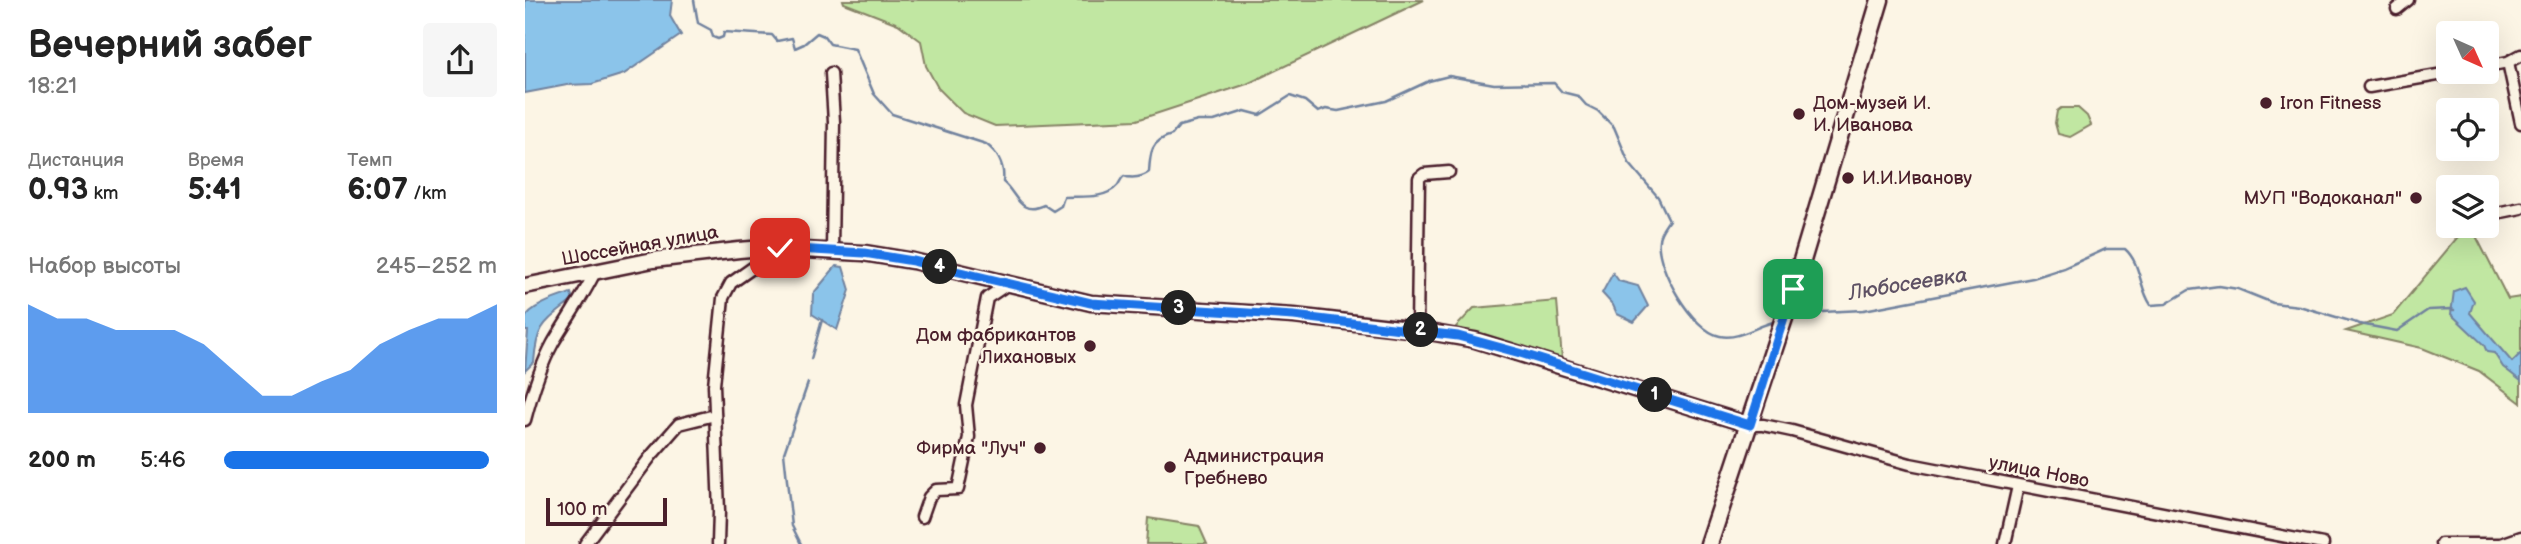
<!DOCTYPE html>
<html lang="ru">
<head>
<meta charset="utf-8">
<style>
	:root { --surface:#fff; --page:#f6f6f6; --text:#222; --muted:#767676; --accent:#1a73e8 }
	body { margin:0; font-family:"Balsamiq Sans",sans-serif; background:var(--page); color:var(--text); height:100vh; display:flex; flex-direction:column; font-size:26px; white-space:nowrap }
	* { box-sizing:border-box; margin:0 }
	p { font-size:23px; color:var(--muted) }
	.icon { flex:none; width:38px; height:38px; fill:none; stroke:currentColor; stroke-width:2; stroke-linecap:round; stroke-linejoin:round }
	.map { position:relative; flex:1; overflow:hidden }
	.drawer { display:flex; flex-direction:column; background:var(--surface); width:525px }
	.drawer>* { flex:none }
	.needle { width:46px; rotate:135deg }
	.controls { position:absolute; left:1911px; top:21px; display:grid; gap:14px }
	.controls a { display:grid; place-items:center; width:63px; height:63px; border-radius:7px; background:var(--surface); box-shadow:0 7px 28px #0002; font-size:35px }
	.scale { position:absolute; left:21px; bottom:18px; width:121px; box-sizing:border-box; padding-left:7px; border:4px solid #4a1f2b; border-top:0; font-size:19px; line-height:24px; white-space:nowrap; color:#4a1f2b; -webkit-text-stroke:5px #fcf5e5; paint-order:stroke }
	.pin { position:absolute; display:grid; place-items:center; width:60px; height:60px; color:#fff; margin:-30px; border-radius:14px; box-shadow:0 4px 10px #0006 }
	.km { position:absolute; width:35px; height:35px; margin:-18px; border-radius:50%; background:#222; color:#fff; font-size:19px; line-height:35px; text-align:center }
	.round { display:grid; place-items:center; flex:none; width:74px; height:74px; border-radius:7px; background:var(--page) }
	.head { display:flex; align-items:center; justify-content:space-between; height:119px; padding:0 28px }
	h1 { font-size:38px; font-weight:800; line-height:52px }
	.metrics { display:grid; grid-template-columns:repeat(3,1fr); gap:10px; height:119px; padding:7px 28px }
	.metrics div { display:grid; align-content:center }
	.metrics b { font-size:30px; font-weight:800 }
	.metrics small { font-size:19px; font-weight:400 }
	.metrics p { font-size:19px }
	.chart { height:196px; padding:14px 28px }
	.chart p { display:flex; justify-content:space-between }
	.chart svg { width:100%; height:126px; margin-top:7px; fill:var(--accent); opacity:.7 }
	ul { padding:0 28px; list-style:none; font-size:23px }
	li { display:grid; grid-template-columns:112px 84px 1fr; align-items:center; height:52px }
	li i { height:18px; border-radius:9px; background:var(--accent) }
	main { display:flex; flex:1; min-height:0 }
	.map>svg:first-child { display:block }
	.green { fill:#c1e7a2; stroke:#868366; stroke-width:2 }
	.water { fill:#8bc4ea; stroke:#71829e; stroke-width:2 }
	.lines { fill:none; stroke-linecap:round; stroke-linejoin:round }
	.stream { stroke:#71829e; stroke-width:2.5 }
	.street-casing { stroke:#4a1f2b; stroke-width:15 }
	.secondary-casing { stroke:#4a1f2b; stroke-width:19 }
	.primary-casing { stroke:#4a1f2b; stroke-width:21 }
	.street { stroke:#fcf5e5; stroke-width:10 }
	.secondary { stroke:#fcf5e5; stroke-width:14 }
	.primary { stroke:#fcf5e5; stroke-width:16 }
	.route-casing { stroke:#fff; stroke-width:14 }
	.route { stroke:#1a73e8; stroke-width:9 }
	.poi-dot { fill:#4a1f2b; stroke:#fcf5e5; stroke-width:2.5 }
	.labels { text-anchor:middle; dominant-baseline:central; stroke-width:5; stroke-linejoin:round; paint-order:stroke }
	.poi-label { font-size:19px; fill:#4a1f2b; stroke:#fcf5e5; text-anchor:start }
	.street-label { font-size:19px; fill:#4a1f2b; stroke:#fcf5e5 }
	.water-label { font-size:21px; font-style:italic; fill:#5e5164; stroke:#fcf5e5 }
</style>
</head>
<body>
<main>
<section class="drawer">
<div class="head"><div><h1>Вечерний забег</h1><p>18:21</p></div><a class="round"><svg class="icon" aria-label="share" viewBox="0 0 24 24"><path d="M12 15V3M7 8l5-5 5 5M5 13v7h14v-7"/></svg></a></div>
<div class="metrics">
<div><p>Дистанция</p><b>0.93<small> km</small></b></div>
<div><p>Время</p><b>5:41</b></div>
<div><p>Темп</p><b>6:07<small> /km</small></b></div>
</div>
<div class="chart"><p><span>Набор высоты</span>245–252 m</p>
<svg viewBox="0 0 160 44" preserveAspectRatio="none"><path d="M0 44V6L10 11L20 11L30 15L40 15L50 15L60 20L70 29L80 38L90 38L100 33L110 29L120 20L130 15L140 11L150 11L160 6V44z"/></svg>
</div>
<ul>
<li><b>200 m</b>5:46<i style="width:97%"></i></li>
</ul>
</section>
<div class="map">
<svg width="1996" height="544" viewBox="0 0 1996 544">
	<rect width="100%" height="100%" fill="#fcf5e5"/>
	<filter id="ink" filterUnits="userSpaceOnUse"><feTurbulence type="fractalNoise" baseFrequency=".0143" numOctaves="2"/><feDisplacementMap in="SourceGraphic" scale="14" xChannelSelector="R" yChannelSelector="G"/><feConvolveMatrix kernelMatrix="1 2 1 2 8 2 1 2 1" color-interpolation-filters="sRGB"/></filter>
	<g filter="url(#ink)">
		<!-- green -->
		<path class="green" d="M318,0h581l-177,84 -110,36 -142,6 -32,-13 -25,-25 -12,-22 -5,-25 -23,-17 -54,-21z
			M1536,108h17l9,8 4,9 -21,12 -12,-3 -3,-11 2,-12z
			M1936,233l14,1 33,65 13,-2v106l-42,-32 -57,-23 -76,-17 47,-16z
			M1032,301l5,58 -61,-19 -49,-9 22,-23z
			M623,518l51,8 8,18h-61z"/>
		<!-- water -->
		<path class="water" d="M0,0h147l-2,16 11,19 -57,39 -32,10 -25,1 -42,8z
			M311,266l7,1 7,23 -13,40 -25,-16 1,-20z
			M1088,273l6,8 19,5 10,20 -14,16 -17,-8 -4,-9 -11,-12z
			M1940,287l9,14 -4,12 42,49 9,-9v28l-18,-14 -9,-14 -7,-1 -3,-7 -33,-31 3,-23z
			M46,293l2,7c-28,23 -36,23 -39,62l-9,9 3,-40h-3c0,-4 0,-8 0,-12 4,-13 34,-22 46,-26z"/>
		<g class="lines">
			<!-- stream -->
			<path class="stream" d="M169,0l4,23 13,7 2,7 5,2 5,-2 1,-5 48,3 5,6 15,-3 3,10 9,-4 13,-11 7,3 6,8 25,5 19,45 18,20 94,30c13,10 19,22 17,38 14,11 16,35 41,23l9,6 8,-5 3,-9c18,-1 41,3 54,-12 2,-3 3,-7 6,-9 8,3 19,1 25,-4 1,-19 2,-32 23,-37l7,-9 19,-5h16l31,-10 15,4 30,-19 15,5 13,11 8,-3 12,2 48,-10 43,-20 20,-5 45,8 60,-1 8,9 16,4 8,9 12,6 16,16 15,36 29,34 11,23c-4,6 -10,13 -10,20 -4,26 34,92 61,96 20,4 37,-11 57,-15
				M1265,318l32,-6 42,-2 169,-32 31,-10 42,-19h19c16,14 14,39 26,56l15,-1 23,-14 30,-4 19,3 35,14 26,3 61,18 37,7 31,-21 23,-1 3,1
				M286,359l11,-39
				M276,544l-9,-18 -8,-73 24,-70"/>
			<!-- street casing -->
			<g class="street-casing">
				<path id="street" d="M1872,9l11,-9
					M1983,62l13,61
					M1962,66l21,-4 13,-7
					M306,73l3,49 -2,128
					M1844,87l86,-15
					M1962,215l34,-7
					M892,330l2,-152 5,-4 25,-2
					M0,420c7,-27 15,-53 28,-77 14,-24 30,-46 42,-71
					M1225,425h13l29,6 118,33 413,80
					M397,517l7,-20 7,-7 22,-1 11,-52 -3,-32 21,-107 21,-14
					M60,544l66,-88 28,-32 36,-9
					M193,544l1,-33 -5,-126 9,-87 8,-15 47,-33
					M1480,544l13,-58
					M1916,544h60l20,-7"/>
			</g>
			<!-- secondary casing -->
			<g class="secondary-casing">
				<path id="secondary" d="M0,286l128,-26 86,-10 24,-2 101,5 49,8 178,42 203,13 123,14 58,10 275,85"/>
			</g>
			<!-- primary casing -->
			<g class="primary-casing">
				<path id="primary" d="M1184,544l83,-250 88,-294"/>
			</g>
			<!-- street -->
			<use href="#street" class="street"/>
			<!-- secondary -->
			<use href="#secondary" class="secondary"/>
			<!-- primary -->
			<use href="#primary" class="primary"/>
		</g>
	</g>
	<g class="lines" filter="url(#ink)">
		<!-- route casing -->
		<g class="route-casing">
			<path id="route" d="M255,248l84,5 49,8 178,42 203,13 164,20 62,17 230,72 43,-136"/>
		</g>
		<!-- route -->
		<use href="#route" class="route"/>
	</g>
	<!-- markers -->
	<g class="poi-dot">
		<circle cx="1741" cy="103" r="7"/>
		<circle cx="1274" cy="114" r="7"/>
		<circle cx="1323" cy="178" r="7"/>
		<circle cx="1891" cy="198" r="7"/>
		<circle cx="565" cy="346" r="7"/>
		<circle cx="515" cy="448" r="7"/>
		<circle cx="645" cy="467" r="7"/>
	</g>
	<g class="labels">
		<!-- poi labels -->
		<g class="poi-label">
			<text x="1288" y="103">Дом-музей И.<tspan x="1288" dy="22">И. Иванова</tspan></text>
			<text x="1755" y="103">Iron Fitness</text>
			<text x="1337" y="178">И.И.Иванову</text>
			<text x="1877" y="198" text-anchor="end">МУП "Водоканал"</text>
			<text x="551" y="335" text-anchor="end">Дом фабрикантов<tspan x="551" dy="22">Лихановых</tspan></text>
			<text x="501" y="448" text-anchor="end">Фирма "Луч"</text>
			<text x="659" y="456">Администрация<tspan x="659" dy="22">Гребнево</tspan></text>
		</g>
		<!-- street labels -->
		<g class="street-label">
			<text transform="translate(115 246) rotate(-10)">Шоссейная улица</text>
			<text transform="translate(1514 472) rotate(11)">улица Ново</text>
		</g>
		<!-- water labels -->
		<g class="water-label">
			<text transform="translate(1383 284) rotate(-9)">Любосеевка</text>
		</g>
	</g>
</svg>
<div class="controls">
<a><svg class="needle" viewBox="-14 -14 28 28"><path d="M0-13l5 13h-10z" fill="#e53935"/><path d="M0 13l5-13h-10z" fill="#767676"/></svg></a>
<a><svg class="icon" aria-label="locate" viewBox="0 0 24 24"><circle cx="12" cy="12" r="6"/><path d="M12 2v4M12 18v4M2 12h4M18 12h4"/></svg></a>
<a><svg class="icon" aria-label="layers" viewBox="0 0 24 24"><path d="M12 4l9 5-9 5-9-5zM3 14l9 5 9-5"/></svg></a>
</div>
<div class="scale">100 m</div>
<div class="pin" style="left:1268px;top:289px;background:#1e9e55"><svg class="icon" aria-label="arrive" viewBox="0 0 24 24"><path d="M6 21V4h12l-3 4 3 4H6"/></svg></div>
<div class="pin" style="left:255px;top:248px;background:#d93025"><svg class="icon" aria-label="check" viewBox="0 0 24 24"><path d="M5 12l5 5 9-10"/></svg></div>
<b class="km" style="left:1130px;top:395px">1</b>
<b class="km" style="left:896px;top:330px">2</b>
<b class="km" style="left:654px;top:308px">3</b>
<b class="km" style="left:415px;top:267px">4</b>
</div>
</main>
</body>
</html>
